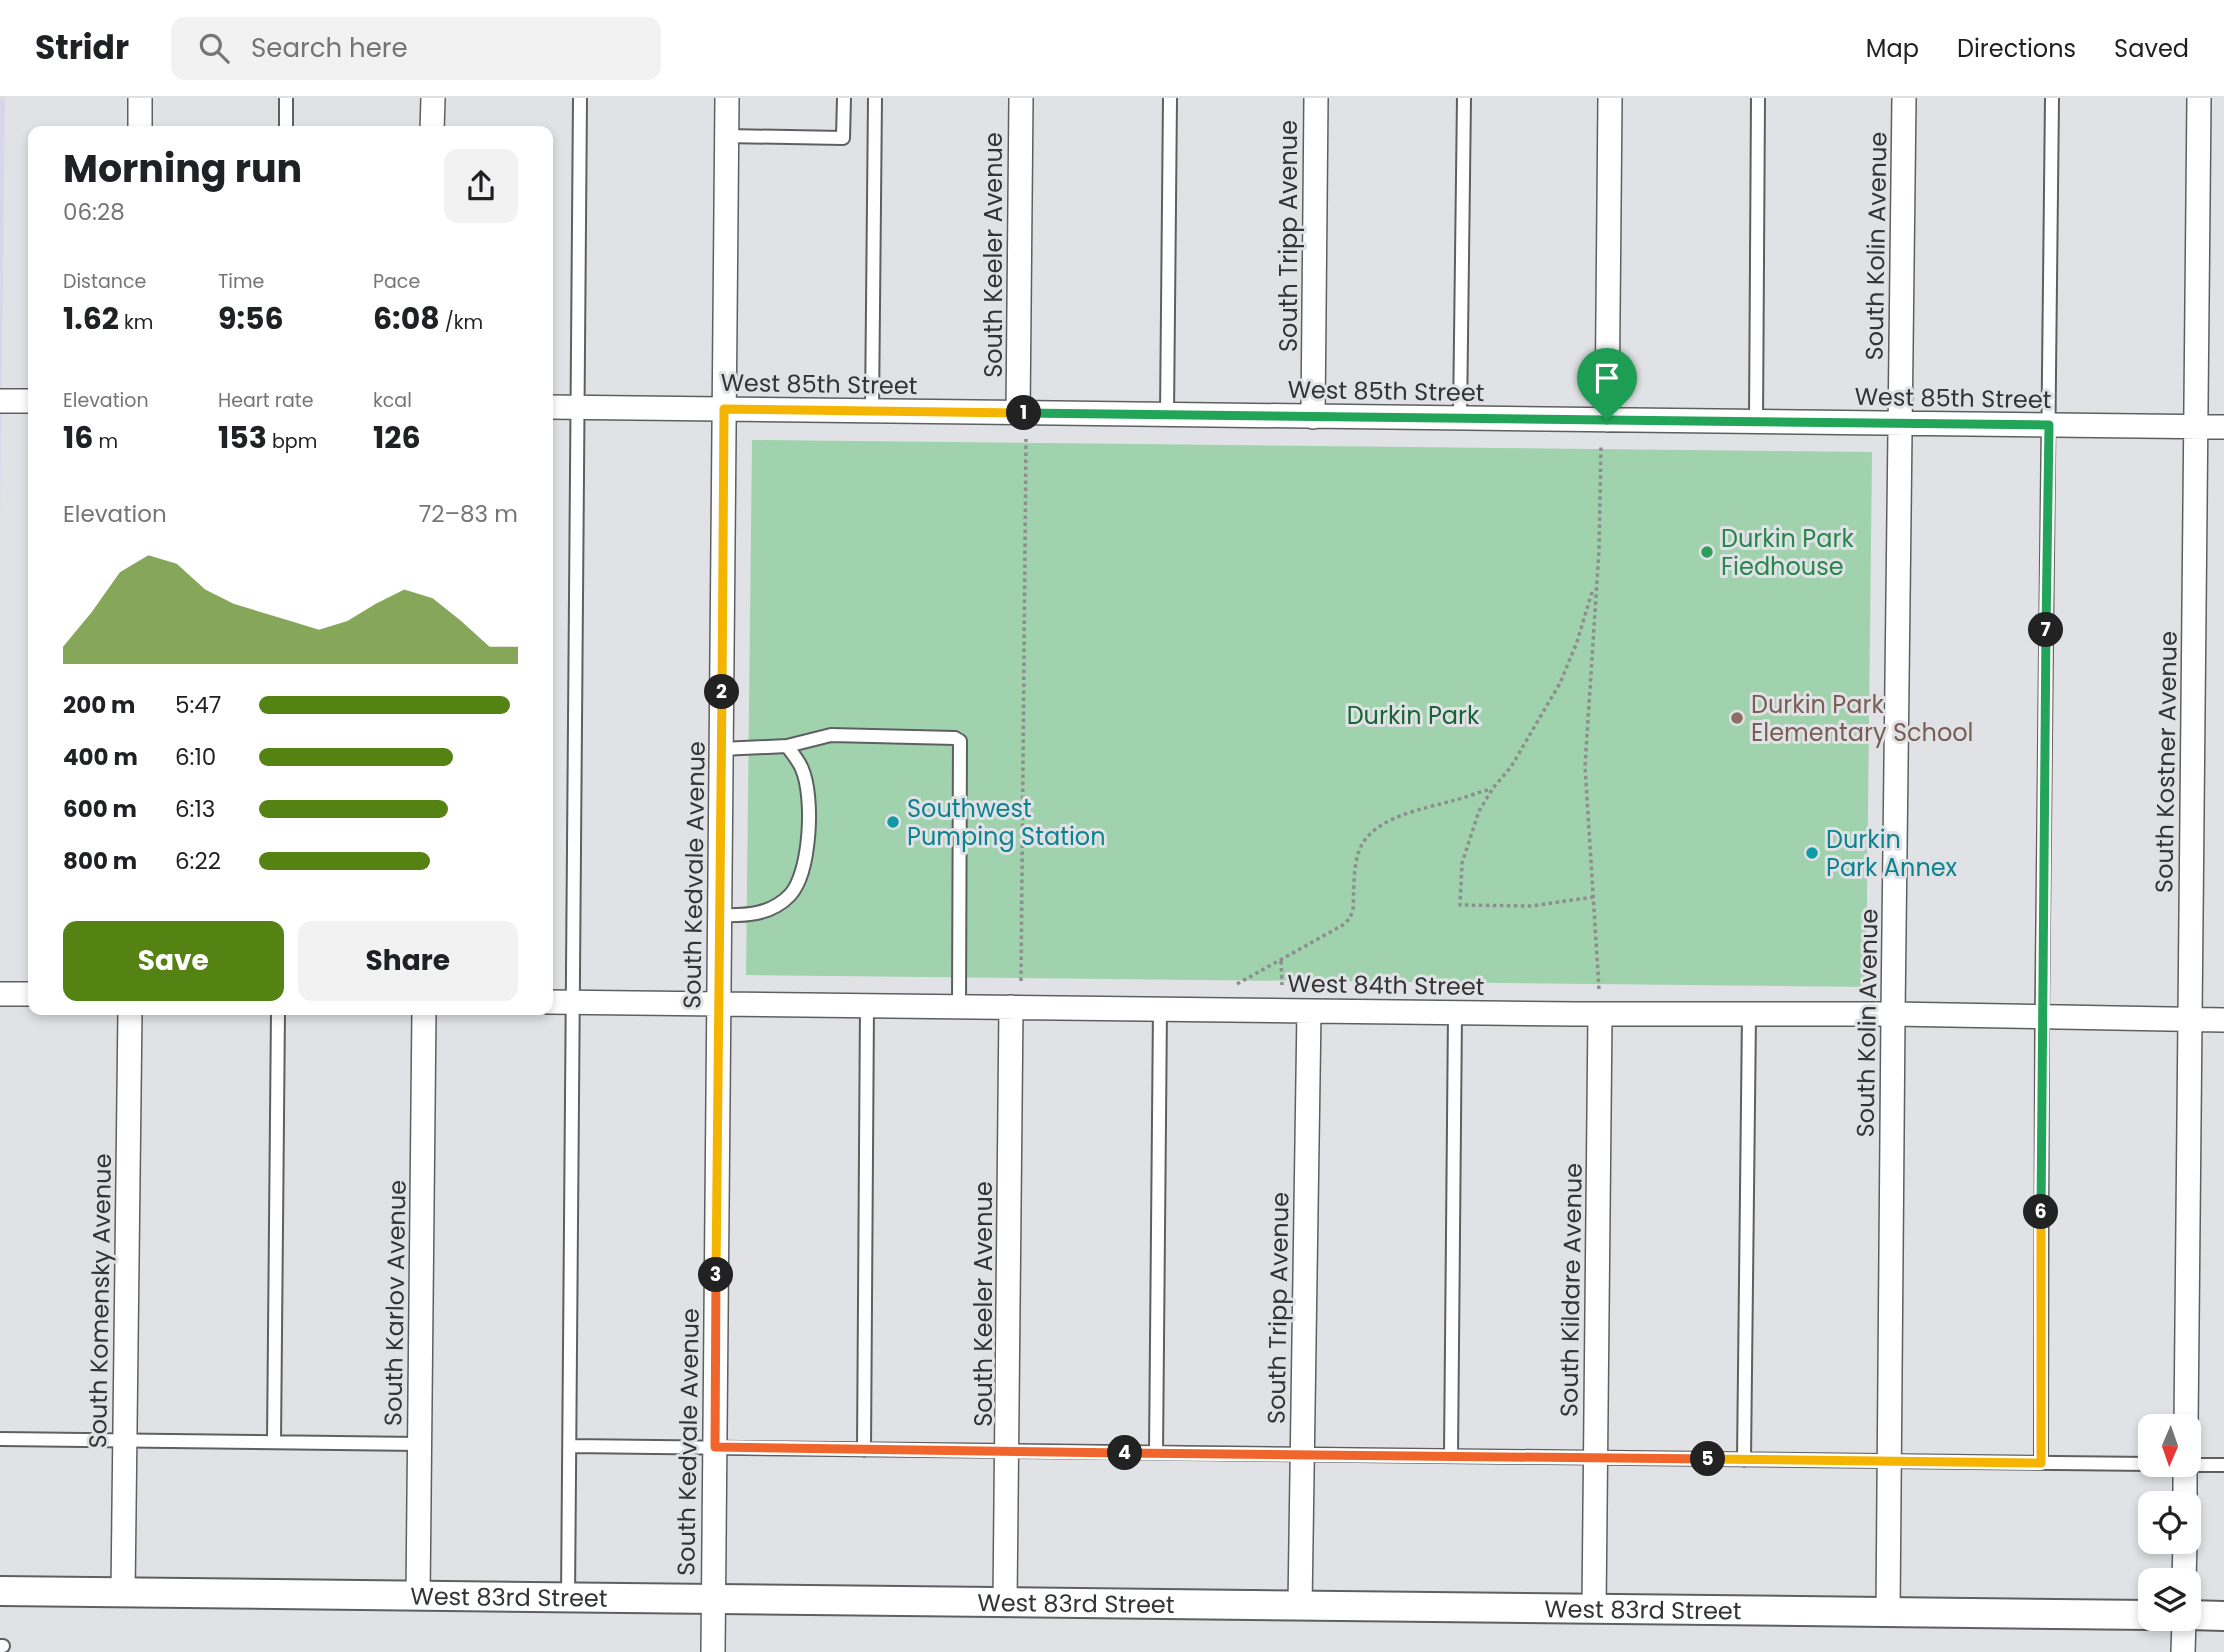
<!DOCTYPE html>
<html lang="en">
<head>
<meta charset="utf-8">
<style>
	:root { --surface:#fff; --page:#f2f2f2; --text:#202124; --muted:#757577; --line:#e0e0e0; --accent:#548314 }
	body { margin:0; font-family:Poppins,sans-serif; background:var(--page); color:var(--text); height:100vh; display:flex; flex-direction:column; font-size:26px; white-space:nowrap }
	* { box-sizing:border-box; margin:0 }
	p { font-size:23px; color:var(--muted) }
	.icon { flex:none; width:38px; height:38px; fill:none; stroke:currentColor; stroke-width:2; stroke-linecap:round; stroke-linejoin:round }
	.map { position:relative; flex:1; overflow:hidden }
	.drawer { position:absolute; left:28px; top:28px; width:525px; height:889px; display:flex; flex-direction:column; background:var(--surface); border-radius:14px; box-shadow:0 4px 10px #0003 }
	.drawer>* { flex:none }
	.needle { width:46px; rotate:182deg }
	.controls { position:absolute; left:2138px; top:1316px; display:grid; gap:14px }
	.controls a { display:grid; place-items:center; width:63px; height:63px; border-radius:14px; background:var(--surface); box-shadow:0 4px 10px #0003; font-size:35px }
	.pin { position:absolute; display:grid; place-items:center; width:60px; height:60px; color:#fff; margin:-72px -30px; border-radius:50% 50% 50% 0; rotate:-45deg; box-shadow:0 0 7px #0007 }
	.pin .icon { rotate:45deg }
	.km { position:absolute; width:35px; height:35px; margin:-18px; border-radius:50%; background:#222; color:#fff; font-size:19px; line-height:35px; text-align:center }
	.round { display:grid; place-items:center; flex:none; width:74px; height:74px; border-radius:14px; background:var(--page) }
	.overview { display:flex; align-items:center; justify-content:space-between; height:119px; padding:0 35px }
	h1 { font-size:38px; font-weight:700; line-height:52px }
	.metrics { display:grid; grid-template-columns:repeat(3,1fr); gap:10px; height:119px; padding:7px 35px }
	.metrics div { display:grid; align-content:center }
	.metrics b { font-size:30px; font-weight:700 }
	.metrics small { font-size:19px; font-weight:400 }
	.metrics p { font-size:19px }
	.chart { height:196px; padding:14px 35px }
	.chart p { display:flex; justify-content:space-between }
	.chart svg { width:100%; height:126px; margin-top:7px; fill:var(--accent); opacity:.7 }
	.primary-button { display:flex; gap:14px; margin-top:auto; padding:14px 35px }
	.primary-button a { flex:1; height:80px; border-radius:14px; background:var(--accent); color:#fff; font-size:28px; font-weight:700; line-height:80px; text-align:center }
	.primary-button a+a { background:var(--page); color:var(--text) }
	ul { padding:0 35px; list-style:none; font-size:23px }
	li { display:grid; grid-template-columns:112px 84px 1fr; align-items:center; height:52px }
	li i { height:18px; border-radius:9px; background:var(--accent) }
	header { display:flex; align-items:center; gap:42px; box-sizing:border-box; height:98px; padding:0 35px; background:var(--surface); border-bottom:2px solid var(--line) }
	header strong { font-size:33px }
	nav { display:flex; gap:38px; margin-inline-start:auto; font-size:24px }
	.search { width:490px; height:63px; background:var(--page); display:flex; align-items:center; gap:18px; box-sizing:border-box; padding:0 24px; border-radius:14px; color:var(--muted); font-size:26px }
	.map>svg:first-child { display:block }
	.commercial { fill:#dad5eb }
	.green { fill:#a0d2ae }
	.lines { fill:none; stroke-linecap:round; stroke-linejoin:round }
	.service-casing { stroke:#5e5f61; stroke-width:16 }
	.minor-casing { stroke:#5e5f61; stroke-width:26 }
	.tertiary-casing { stroke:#5e5f61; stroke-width:32 }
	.path { stroke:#8d8e8f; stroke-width:3.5; stroke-dasharray:3.5 3.5; stroke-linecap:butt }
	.service { stroke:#fff; stroke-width:12 }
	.minor { stroke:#fff; stroke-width:23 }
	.tertiary { stroke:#fff; stroke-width:28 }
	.split-1-casing { stroke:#fff; stroke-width:14 }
	.split-2-casing { stroke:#fff; stroke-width:14 }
	.split-3-casing { stroke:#fff; stroke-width:14 }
	.split-4-casing { stroke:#fff; stroke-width:14 }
	.split-5-casing { stroke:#fff; stroke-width:14 }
	.split-6-casing { stroke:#fff; stroke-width:14 }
	.split-7-casing { stroke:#fff; stroke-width:14 }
	.split-8-casing { stroke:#fff; stroke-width:14 }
	.split-1 { stroke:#22a559; stroke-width:9 }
	.split-2 { stroke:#f5b400; stroke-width:9 }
	.split-3 { stroke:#f5b400; stroke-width:9 }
	.split-4 { stroke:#f0652b; stroke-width:9 }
	.split-5 { stroke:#f0652b; stroke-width:9 }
	.split-6 { stroke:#f5b400; stroke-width:9 }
	.split-7 { stroke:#22a559; stroke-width:9 }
	.split-8 { stroke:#22a559; stroke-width:9 }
	.leisure-dot { fill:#2e9e5b; stroke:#e1e2e5; stroke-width:2.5 }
	.education-dot { fill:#8d6e63; stroke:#e1e2e5; stroke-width:2.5 }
	.culture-dot { fill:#0f9aa8; stroke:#e1e2e5; stroke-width:2.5 }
	.labels { text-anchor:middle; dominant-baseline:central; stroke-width:6; stroke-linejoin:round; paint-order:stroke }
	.street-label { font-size:24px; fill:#333434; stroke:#e1e2e5 }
	.leisure-label { font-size:24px; fill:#27864d; stroke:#e1e2e5; text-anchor:start }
	.education-label { font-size:24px; fill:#785e54; stroke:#e1e2e5; text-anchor:start }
	.park-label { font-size:24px; fill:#186338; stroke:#e1e2e5 }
	.culture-label { font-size:24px; fill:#0d838f; stroke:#e1e2e5; text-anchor:start }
</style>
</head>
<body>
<header>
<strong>Stridr</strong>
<div class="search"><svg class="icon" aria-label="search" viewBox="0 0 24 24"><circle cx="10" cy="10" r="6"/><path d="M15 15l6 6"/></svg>Search here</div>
<nav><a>Map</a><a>Directions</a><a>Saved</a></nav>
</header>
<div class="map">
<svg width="2224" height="1554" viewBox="0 0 2224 1554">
	<rect width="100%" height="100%" fill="#e1e2e5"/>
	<!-- commercial -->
	<path class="commercial" d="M0,0h5l-5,429z"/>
	<!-- green -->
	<path class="green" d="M752,342l1120,12 -6,535 -1120,-12z"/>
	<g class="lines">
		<!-- service casing -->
		<g class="service-casing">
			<path id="service" d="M286,33v-33
				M727,38l116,2 1,-40
				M872,313l3,-313
				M1167,317l3,-317
				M1460,320l4,-320
				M1756,324l2,-324
				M721,651l66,-3 44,-11 124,3 5,3 -1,265
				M719,817c26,1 52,0 71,-20 21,-23 24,-99 12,-126 -3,-8 -10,-16 -15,-23
				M0,1341l420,5
				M274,1344l4,-432
				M570,1348l1581,18
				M864,1352l3,-445
				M1156,1355l4,-444
				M1451,1358l4,-444
				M1744,1362l5,-446
				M2041,1365l1,-446 10,-919
				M2189,1367h35
				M568,1500l12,-1500
				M0,1548h3"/>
		</g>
		<!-- minor casing -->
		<g class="minor-casing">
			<path id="minor" d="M140,33v-33
				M432,33l1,-33
				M0,303h33
				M548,309l1676,20
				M1018,315l3,-315
				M1313,319l3,-319
				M1607,322l3,-322
				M0,896h33
				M548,904l1027,12h318l331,6
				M2186,1328l13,-1328
				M2185,1405v-38
				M2184,1482l1,-38
				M123,1495l7,-583
				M418,1498l6,-586
				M1005,1504l6,-595
				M1300,1508l9,-595
				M1594,1511l6,-595
				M1888,1514l5,-598 11,-916
				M713,1554l14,-1554
				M2183,1554l1,-33"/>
		</g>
		<!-- tertiary casing -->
		<g class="tertiary-casing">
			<g id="tertiary">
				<path id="s1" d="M0,1493l2151,24"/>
				<path d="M2189,1517l35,1"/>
			</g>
		</g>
		<!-- path -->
		<path class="path" d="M1592,494l-15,50 -17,41 -49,84 -18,21 -14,23 -17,52 -2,42 72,1 61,-9
			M1281,863l1,24
			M1021,883l5,-542
			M1237,886l106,-59 7,-7 3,-8c1,-17 0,-44 6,-59 13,-35 66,-42 96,-51 12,-3 24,-8 36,-11
			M1599,891l-14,-223 14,-215 2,-105"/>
		<!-- service -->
		<use href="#service" class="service"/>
		<!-- minor -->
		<use href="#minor" class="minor"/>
		<!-- tertiary -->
		<use href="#tertiary" class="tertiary"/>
	</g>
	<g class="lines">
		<!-- split-1 casing -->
		<g class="split-1-casing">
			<path id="split-1" d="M1024,315l583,7"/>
		</g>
		<!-- split-2 casing -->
		<g class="split-2-casing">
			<path id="split-2" d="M722,594l2,-283 300,4"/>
		</g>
		<!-- split-3 casing -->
		<g class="split-3-casing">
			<path id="split-3" d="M716,1177l6,-583"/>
		</g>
		<!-- split-4 casing -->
		<g class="split-4-casing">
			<path id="split-4" d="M716,1177l-1,172 410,6"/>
		</g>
		<!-- split-5 casing -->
		<g class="split-5-casing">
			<path id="split-5" d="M1125,1355l583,6"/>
		</g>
		<!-- split-6 casing -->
		<g class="split-6-casing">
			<path id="split-6" d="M1708,1361l333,4v-251"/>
		</g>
		<!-- split-7 casing -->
		<g class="split-7-casing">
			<path id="split-7" d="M2041,1114l5,-582"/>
		</g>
		<!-- split-8 casing -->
		<g class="split-8-casing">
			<path id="split-8" d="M1607,322l442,5 -3,205"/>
		</g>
		<!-- split-1 -->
		<use href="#split-1" class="split-1"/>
		<!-- split-2 -->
		<use href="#split-2" class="split-2"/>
		<!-- split-3 -->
		<use href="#split-3" class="split-3"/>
		<!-- split-4 -->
		<use href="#split-4" class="split-4"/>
		<!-- split-5 -->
		<use href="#split-5" class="split-5"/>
		<!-- split-6 -->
		<use href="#split-6" class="split-6"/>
		<!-- split-7 -->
		<use href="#split-7" class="split-7"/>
		<!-- split-8 -->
		<use href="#split-8" class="split-8"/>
	</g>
	<!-- markers -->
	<circle class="leisure-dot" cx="1707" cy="454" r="7"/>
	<circle class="education-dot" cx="1737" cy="620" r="7"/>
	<g class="culture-dot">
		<circle cx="893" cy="724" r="7"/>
		<circle cx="1812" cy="755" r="7"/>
	</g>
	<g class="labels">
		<!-- street labels -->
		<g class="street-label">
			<text transform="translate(1288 138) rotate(-90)">South Tripp Avenue</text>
			<text transform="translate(1876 148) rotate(-89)">South Kolin Avenue</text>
			<text transform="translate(993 157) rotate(-90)">South Keeler Avenue</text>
			<text transform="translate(819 286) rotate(1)">West 85th Street</text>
			<text transform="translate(1386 293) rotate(1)">West 85th Street</text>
			<text transform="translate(1953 300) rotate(1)">West 85th Street</text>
			<text transform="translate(2166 664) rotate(-89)">South Kostner Avenue</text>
			<text transform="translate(694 777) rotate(-89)">South Kedvale Avenue</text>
			<text transform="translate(1386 887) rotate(1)">West 84th Street</text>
			<text transform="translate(1867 925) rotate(-89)">South Kolin Avenue</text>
			<text transform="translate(1571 1192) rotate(-89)">South Kildare Avenue</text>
			<text transform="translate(100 1203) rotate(-89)">South Komensky Avenue</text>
			<text transform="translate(395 1205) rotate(-89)">South Karlov Avenue</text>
			<text transform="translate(983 1206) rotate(-90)">South Keeler Avenue</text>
			<text transform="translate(1278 1210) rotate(-89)">South Tripp Avenue</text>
			<text transform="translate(688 1344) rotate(-89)">South Kedvale Avenue</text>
			<text stroke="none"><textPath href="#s1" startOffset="509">West 83rd Street</textPath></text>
			<text stroke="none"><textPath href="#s1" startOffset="1076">West 83rd Street</textPath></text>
			<text stroke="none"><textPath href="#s1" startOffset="1643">West 83rd Street</textPath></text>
		</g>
		<!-- leisure labels -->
		<g class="leisure-label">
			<text x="1721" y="440">Durkin Park<tspan x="1721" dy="28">Fiedhouse</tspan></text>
		</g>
		<!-- education labels -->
		<g class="education-label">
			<text x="1751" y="606">Durkin Park<tspan x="1751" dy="28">Elementary School</tspan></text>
		</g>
		<!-- park labels -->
		<g class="park-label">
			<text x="1413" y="617">Durkin Park</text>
		</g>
		<!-- culture labels -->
		<g class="culture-label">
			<text x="907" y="710">Southwest<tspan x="907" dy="28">Pumping Station</tspan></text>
			<text x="1826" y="741">Durkin<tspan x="1826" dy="28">Park Annex</tspan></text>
		</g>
	</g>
</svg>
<div class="controls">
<a><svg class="needle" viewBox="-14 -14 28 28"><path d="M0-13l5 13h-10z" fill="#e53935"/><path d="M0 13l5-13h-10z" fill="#757577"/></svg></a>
<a><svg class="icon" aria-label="locate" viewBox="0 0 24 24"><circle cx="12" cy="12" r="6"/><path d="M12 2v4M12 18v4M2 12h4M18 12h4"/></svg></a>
<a><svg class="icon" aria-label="layers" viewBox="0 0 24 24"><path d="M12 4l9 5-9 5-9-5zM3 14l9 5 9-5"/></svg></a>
</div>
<div class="pin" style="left:1607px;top:322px;background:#1e9e55"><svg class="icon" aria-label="arrive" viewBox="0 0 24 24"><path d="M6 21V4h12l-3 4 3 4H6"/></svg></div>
<b class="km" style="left:1024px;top:315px">1</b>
<b class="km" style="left:722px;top:594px">2</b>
<b class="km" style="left:716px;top:1177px">3</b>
<b class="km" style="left:1125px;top:1355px">4</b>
<b class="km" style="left:1708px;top:1361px">5</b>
<b class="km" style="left:2041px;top:1114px">6</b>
<b class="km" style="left:2046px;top:532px">7</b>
<section class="drawer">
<div class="overview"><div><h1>Morning run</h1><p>06:28</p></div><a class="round"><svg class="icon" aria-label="share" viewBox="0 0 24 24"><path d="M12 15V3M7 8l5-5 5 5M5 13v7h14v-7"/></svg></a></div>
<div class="metrics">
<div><p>Distance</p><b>1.62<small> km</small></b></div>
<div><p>Time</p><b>9:56</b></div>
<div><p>Pace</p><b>6:08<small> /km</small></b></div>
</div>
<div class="metrics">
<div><p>Elevation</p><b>16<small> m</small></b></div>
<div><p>Heart rate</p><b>153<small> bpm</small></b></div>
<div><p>kcal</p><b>126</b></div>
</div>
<div class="chart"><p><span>Elevation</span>72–83 m</p>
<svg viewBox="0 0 160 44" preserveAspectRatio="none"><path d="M0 44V38L10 26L20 12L30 6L40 9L50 18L60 23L70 26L80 29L90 32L100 29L110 23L120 18L130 21L140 29L150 38L160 38V44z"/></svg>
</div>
<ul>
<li><b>200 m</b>5:47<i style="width:97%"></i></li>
<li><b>400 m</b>6:10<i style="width:75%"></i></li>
<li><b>600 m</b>6:13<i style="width:73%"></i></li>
<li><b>800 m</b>6:22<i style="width:66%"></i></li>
</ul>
<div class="primary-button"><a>Save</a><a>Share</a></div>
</section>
</div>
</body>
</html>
